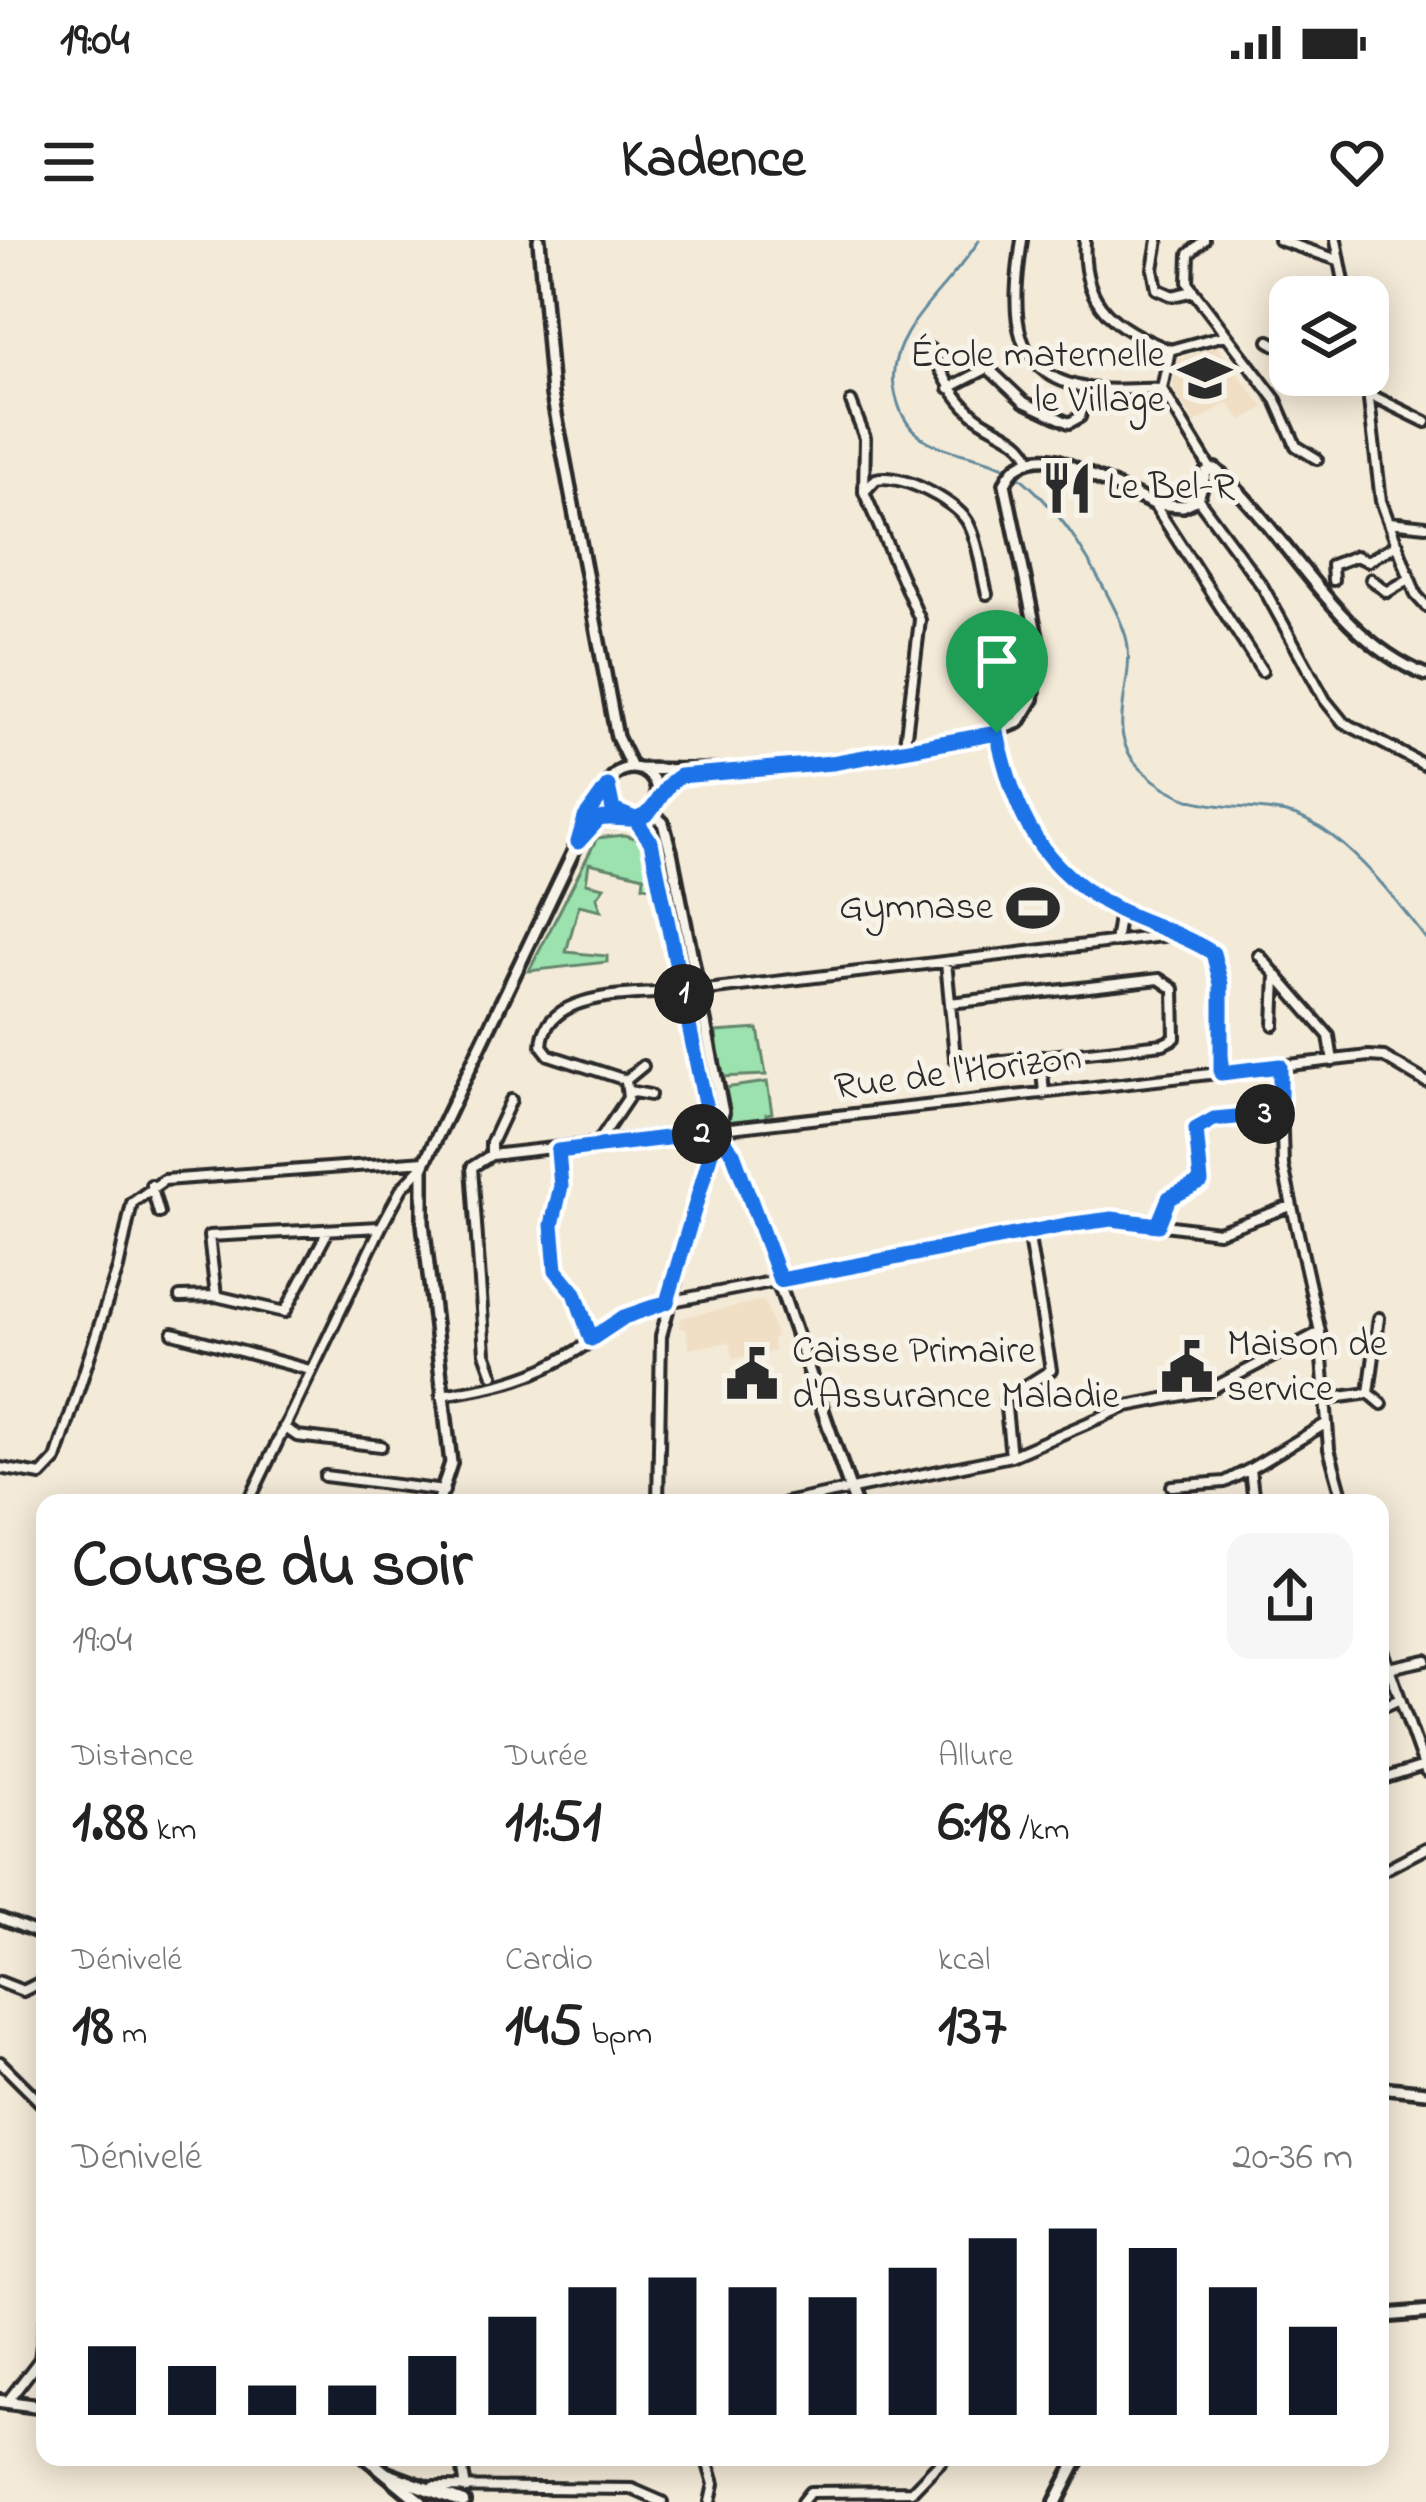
<!DOCTYPE html>
<html lang="fr">
<head>
<meta charset="utf-8">
<style>
	:root { --surface:#fff; --page:#f6f6f6; --text:#222; --muted:#767676; --accent:#111827 }
	body { margin:0; font-family:"Indie Flower",sans-serif; background:var(--page); color:var(--text); height:100vh; display:flex; flex-direction:column; font-size:45px; white-space:nowrap }
	* { box-sizing:border-box; margin:0 }
	p { font-size:39px; color:var(--muted) }
	.icon { flex:none; width:66px; height:66px; fill:none; stroke:currentColor; stroke-width:2; stroke-linecap:round; stroke-linejoin:round }
	.map { position:relative; flex:1; overflow:hidden }
	.side { position:absolute; left:36px; top:1254px; width:1353px; height:972px; display:flex; flex-direction:column; background:var(--surface); border-radius:24px; box-shadow:0 6px 30px #0003 }
	.side>* { flex:none }
	.buttons { position:absolute; left:1269px; top:36px; display:grid; gap:24px }
	.buttons a { display:grid; place-items:center; width:120px; height:120px; border-radius:24px; background:var(--surface); box-shadow:0 6px 30px #0003; font-size:60px }
	.pin { position:absolute; display:grid; place-items:center; width:102px; height:102px; color:#fff; margin:-123px -51px; border-radius:50% 50% 50% 0; rotate:-45deg; box-shadow:0 0 12px #0007 }
	.pin .icon { rotate:45deg }
	.km { position:absolute; width:60px; height:60px; margin:-30px; border-radius:50%; background:#222; color:#fff; font-size:33px; line-height:60px; text-align:center }
	.round { display:grid; place-items:center; flex:none; width:126px; height:126px; border-radius:24px; background:var(--page) }
	.head { display:flex; align-items:center; justify-content:space-between; height:204px; padding:0 36px }
	h1 { font-size:66px; font-weight:700; line-height:90px }
	.metrics { display:grid; grid-template-columns:repeat(3,1fr); gap:18px; height:204px; padding:12px 36px }
	.metrics div { display:grid; align-content:center }
	.metrics b { font-size:60px; font-weight:700 }
	.metrics small { font-size:33px; font-weight:400 }
	.metrics p { font-size:33px }
	.chart { height:336px; padding:24px 36px }
	.chart p { display:flex; justify-content:space-between }
	.chart svg { width:100%; height:216px; margin-top:12px; stroke:var(--accent); stroke-width:6 }
	.status { display:flex; justify-content:space-between; align-items:center; height:84px; padding:0 60px; background:var(--surface); direction:ltr }
	.status svg { height:33px; fill:currentColor }
	header { display:flex; justify-content:space-between; align-items:center; height:156px; padding:0 36px; background:var(--surface); font-size:54px; font-weight:700 }
	.map>svg:first-child { display:block }
	.built { fill:#f1dfc5 }
	.green { fill:#9ce2ae; stroke:#64866c; stroke-width:3 }
	.lines { fill:none; stroke-linecap:round; stroke-linejoin:round }
	.stream { stroke:#628a9c; stroke-width:3 }
	.minor-casing { stroke:#2b2b2b; stroke-width:16 }
	.tertiary-casing { stroke:#2b2b2b; stroke-width:18 }
	.secondary-casing { stroke:#2b2b2b; stroke-width:20 }
	.minor { stroke:#f7f3e8; stroke-width:8 }
	.tertiary { stroke:#f7f3e8; stroke-width:9 }
	.secondary { stroke:#f7f3e8; stroke-width:10 }
	.route-casing { stroke:#fff; stroke-width:24 }
	.route { stroke:#1a73e8; stroke-width:15 }
	.labels { text-anchor:middle; dominant-baseline:central; stroke-width:10; stroke-linejoin:round; paint-order:stroke }
	.poi-label { font-size:39px; fill:#2b2b2b; stroke:#f7f3e8; text-anchor:start }
	.street-label { font-size:39px; fill:#2b2b2b; stroke:#f7f3e8 }
</style>
</head>
<body>
<div class="status"><b>19:04</b><svg viewBox="0 0 49 12"><path d="M0 12V9h3v3zM5 12V6h3v6zM10 12V3h3v9zM15 12V0h3v12zM26 1h20v11H26zM47 4h2v5h-2z"/></svg></div>
<header><svg class="icon" aria-label="menu" viewBox="0 0 24 24"><path d="M4 6h16M4 12h16M4 18h16"/></svg>Kadence<svg class="icon" aria-label="heart" viewBox="0 0 24 24"><path d="M12 20l-8-8c-3-5 5-10 8-4 3-6 11-1 8 4z"/></svg></header>
<div class="map">
<svg width="1426" height="2262" viewBox="0 0 1426 2262">
	<rect width="100%" height="100%" fill="#f4ead8"/>
	<filter id="ink" filterUnits="userSpaceOnUse"><feTurbulence type="fractalNoise" baseFrequency=".00833" numOctaves="2"/><feDisplacementMap in="SourceGraphic" scale="24" xChannelSelector="R" yChannelSelector="G"/><feConvolveMatrix kernelMatrix="1 2 1 2 8 2 1 2 1" color-interpolation-filters="sRGB"/></filter>
	<g filter="url(#ink)">
		<!-- built -->
		<path class="built" d="M1217,106l47,62 -22,12 -15,-17 -32,20 -21,-31 -2,-31z
			M764,1060l13,37 -5,1 3,13 -42,8 -4,-17 -40,7 -3,-20h-7l2,-11z"/>
		<!-- green -->
		<path class="green" d="M624,595l17,5 11,47 -9,-1 1,-10 -55,-13 -3,20 18,4 -7,10 4,13 -22,-5 -13,47 41,4v6l-78,9 68,-133z
			M758,789l8,46 -46,2 -4,-45z
			M767,842l5,31 -6,1 1,7 -37,4 -6,-37z"/>
		<g class="lines">
			<!-- stream -->
			<path class="stream" d="M979,0c-25,44 -93,91 -85,146 10,69 63,61 108,80 23,10 57,49 71,70 15,23 49,80 54,105 9,45 -26,91 15,129 48,45 87,32 144,43 53,11 109,85 140,126"/>
			<!-- minor casing -->
			<g class="minor-casing">
				<path id="minor" d="M1022,0c-10,69 -17,140 75,149 21,2 44,-1 65,0
					M1085,0c-5,65 31,89 85,110
					M1158,0l-5,29 4,20 16,7 20,-5
					M1204,0l-15,14 -1,28 5,9 83,109 20,46 21,13
					M1279,0l59,20
					M1336,0l11,57
					M1269,101l21,12
					M930,109c12,24 22,45 42,64 17,17 51,22 58,47
					M1330,135l96,47
					M1366,135l15,126 35,94 10,11
					M949,148l39,-20 36,34 45,21 11,-6 8,-29
					M851,162l14,36 -1,54 56,128 -16,132
					M1210,228l-48,-79 8,-39 55,-15
					M865,251l11,-12c24,-6 78,21 91,42 12,20 14,51 20,73
					M1198,259l65,88 62,113 18,22 83,44
					M1154,264l108,167
					M1389,282l37,4
					M1371,339l16,13 22,-13
					M1333,340l-1,-15 24,-9 12,5 30,-17
					M997,493c19,82 42,137 122,177 31,15 64,24 93,43l9,31v89
					M1115,702l5,-31
					M1259,715l70,81 4,25
					M946,722l4,41 209,-24 15,10 1,49 -12,6 -197,21 -11,-7 -5,-55
					M698,751l481,-57
					M1274,785l2,-50
					M1041,817l3,37
					M1280,827l3,99 37,166 9,117 15,54
					M626,840l17,-14
					M629,851l21,4
					M595,907l33,-49 -2,-18 -77,-25 -7,-9c2,-58 98,-50 140,-55
					M558,911l3,35 -9,45 5,44 18,18 16,46
					M491,915v-12l20,-43
					M151,945l8,28
					M1158,985l11,-27 32,-16 -5,-53 32,-12 52,-4
					M216,1056l-7,-60 171,-9
					M180,1057l36,-1 69,16 43,-81
					M173,1093l137,37
					M493,1135l-8,-22 -13,-186 19,-12 878,-99 15,1 42,25
					M1369,1153l13,11
					M441,1155c42,-6 80,-13 118,-34 38,-21 65,-46 108,-59l400,-77 59,-5 92,12 73,-26
					M1326,1159l43,-6 10,-75
					M284,1187l13,9 84,10
					M1011,1216l-6,-57 46,-29 -23,-138
					M0,1228l41,7 15,-16 62,-191 14,-65 32,-23 261,-19
					M325,1236l119,15
					M1172,1246l53,-4 25,-13
					M248,1263l133,-276 21,-39 20,-21
					M658,1263l3,-167 56,-202
					M785,1263l226,-47 116,-50 82,-16 111,-58
					M1254,1263l-4,-34 77,-46
					M1380,1402l46,130
					M1389,1428l37,-8
					M1380,1468l20,-9
					M1380,1540l44,-14
					M1380,1632l46,-24
					M0,1678l45,18
					M0,1742l23,9 22,-11
					M0,1822l45,45
					M7,2162l33,-43 5,-36
					M461,2217l5,32
					M706,2217l8,27 -4,18
					M433,2247l199,2 30,13
					M802,2262l8,-10 102,-1 33,-34"/>
			</g>
			<!-- tertiary casing -->
			<g class="tertiary-casing">
				<path id="tertiary" d="M539,0l13,154 65,343 15,31
					M607 553a25 25 0 1 1 50 0a25 25 0 1 1-50 0Z
					M638,529l105,2 89,-8 148,-26 39,-15 14,-23 5,-57 -33,-158c9,-23 30,-28 52,-24l97,44 29,2 15,-7 8,-27 9,-3c74,64 118,169 211,206
					M658,555l14,-15 22,-7
					M651,571l12,12 8,29 52,261 -6,20
					M635,579l16,23 58,285 26,30 120,346
					M581,591l24,-42
					M438,1263l13,-40 -28,-240v-57l155,-324 13,-18 29,-8
					M1380,1847l46,5"/>
			</g>
			<!-- secondary casing -->
			<g class="secondary-casing">
				<path id="secondary" d="M1380,2076l46,-4
					M0,2161l45,6
					M366,2217l55,45
					M387,2234l76,28
					M1056,2262l23,-45"/>
			</g>
			<!-- minor -->
			<use href="#minor" class="minor"/>
			<!-- tertiary -->
			<use href="#tertiary" class="tertiary"/>
			<!-- secondary -->
			<use href="#secondary" class="secondary"/>
		</g>
	</g>
	<g class="lines" filter="url(#ink)">
		<!-- route casing -->
		<g class="route-casing">
			<path id="route" d="M997,493l-165,30 -152,13c-19,10 -22,36 -41,42 -13,3 -26,-2 -40,1l-21,23 7,-24 23,-32 5,24 22,9 16,23 59,285 7,5 -50,170 -43,15 -33,22 -16,-46 -19,-23 -4,-45 9,-39 -3,-35 159,-19 16,21 47,127 286,-55 46,-6 46,6 11,-27 32,-16 -5,-53 18,-10 66,-6v-47l-59,7v-89l-8,-31c-30,-19 -63,-28 -94,-43 -80,-41 -103,-94 -122,-177"/>
		</g>
		<!-- route -->
		<use href="#route" class="route"/>
	</g>
	<!-- icons -->
	<defs>
		<g id="school-bare" transform="scale(4.14)"><path d="M0-5L7-2L0 1L-7-2ZM-4 1L0 2.5L4 1V4Q0 6-4 4Z" fill="#2b2b2b" stroke="#f7f3e8" stroke-width="2.5" paint-order="stroke"/></g>
		<g id="restaurant-bare" transform="scale(4.14)"><path d="M-5-6h1v4h1v-4h1v4h1v-4h1v5L-1.5 .5V6h-2V.5L-5-1ZM5-6V6H3V1.5H1.5Q1.5-4 5-6Z" fill="#2b2b2b" stroke="#f7f3e8" stroke-width="2.5" paint-order="stroke"/></g>
		<g id="stadium-bare" transform="scale(4.14)"><path d="M0-5a6.5 5 0 1 0 0 10a6.5 5 0 1 0 0-10ZM-3.5-1.8h7v3.6h-7Z" fill="#2b2b2b" stroke="#f7f3e8" stroke-width="2.5" paint-order="stroke"/></g>
		<g id="civic-bare" transform="scale(4.14)"><path d="M-.6-6.5H3V-4.5H.6V-3L4-1V1h2V6H-6V1h2V-1L-.6-3ZM-1.2 2.5V6h2.4V2.5Z" fill="#2b2b2b" stroke="#f7f3e8" stroke-width="2.5" paint-order="stroke"/></g>
	</defs>
	<g fill-rule="evenodd">
		<use href="#school-bare" x="1205" y="138"/>
		<use href="#restaurant-bare" x="1067" y="248"/>
		<use href="#stadium-bare" x="1033" y="668"/>
		<use href="#civic-bare" x="1187" y="1127"/>
		<use href="#civic-bare" x="752" y="1134"/>
	</g>
	<g class="labels">
		<!-- poi labels -->
		<g class="poi-label">
			<text x="1165" y="116" text-anchor="end">École maternelle<tspan x="1165" dy="45">le Village</tspan></text>
			<text x="1107" y="248">Le Bel-R</text>
			<text x="993" y="668" text-anchor="end">Gymnase</text>
			<text x="1227" y="1105">Maison de<tspan x="1227" dy="45">service</tspan></text>
			<text x="792" y="1112">Caisse Primaire<tspan x="792" dy="45">d'Assurance Maladie</tspan></text>
		</g>
		<!-- street labels -->
		<g class="street-label">
			<text transform="translate(958 834) rotate(-7)">Rue de l'Horizon</text>
		</g>
	</g>
</svg>
<div class="buttons">
<a><svg class="icon" aria-label="layers" viewBox="0 0 24 24"><path d="M12 4l9 5-9 5-9-5zM3 14l9 5 9-5"/></svg></a>
</div>
<div class="pin" style="left:997px;top:493px;background:#1e9e55"><svg class="icon" aria-label="arrive" viewBox="0 0 24 24"><path d="M6 21V4h12l-3 4 3 4H6"/></svg></div>
<b class="km" style="left:684px;top:754px">1</b>
<b class="km" style="left:702px;top:894px">2</b>
<b class="km" style="left:1265px;top:874px">3</b>
<section class="side">
<div class="head"><div><h1>Course du soir</h1><p>19:04</p></div><a class="round"><svg class="icon" aria-label="share" viewBox="0 0 24 24"><path d="M12 15V3M7 8l5-5 5 5M5 13v7h14v-7"/></svg></a></div>
<div class="metrics">
<div><p>Distance</p><b>1.88<small> km</small></b></div>
<div><p>Durée</p><b>11:51</b></div>
<div><p>Allure</p><b>6:18<small> /km</small></b></div>
</div>
<div class="metrics">
<div><p>Dénivelé</p><b>18<small> m</small></b></div>
<div><p>Cardio</p><b>145<small> bpm</small></b></div>
<div><p>kcal</p><b>137</b></div>
</div>
<div class="chart"><p><span>Dénivelé</span>20–36 m</p>
<svg viewBox="0 0 160 44" preserveAspectRatio="none"><path d="M5 44V30M15 44V34M25 44V38M35 44V38M45 44V32M55 44V24M65 44V18M75 44V16M85 44V18M95 44V20M105 44V14M115 44V8M125 44V6M135 44V10M145 44V18M155 44V26"/></svg>
</div>
</section>
</div>
</body>
</html>
